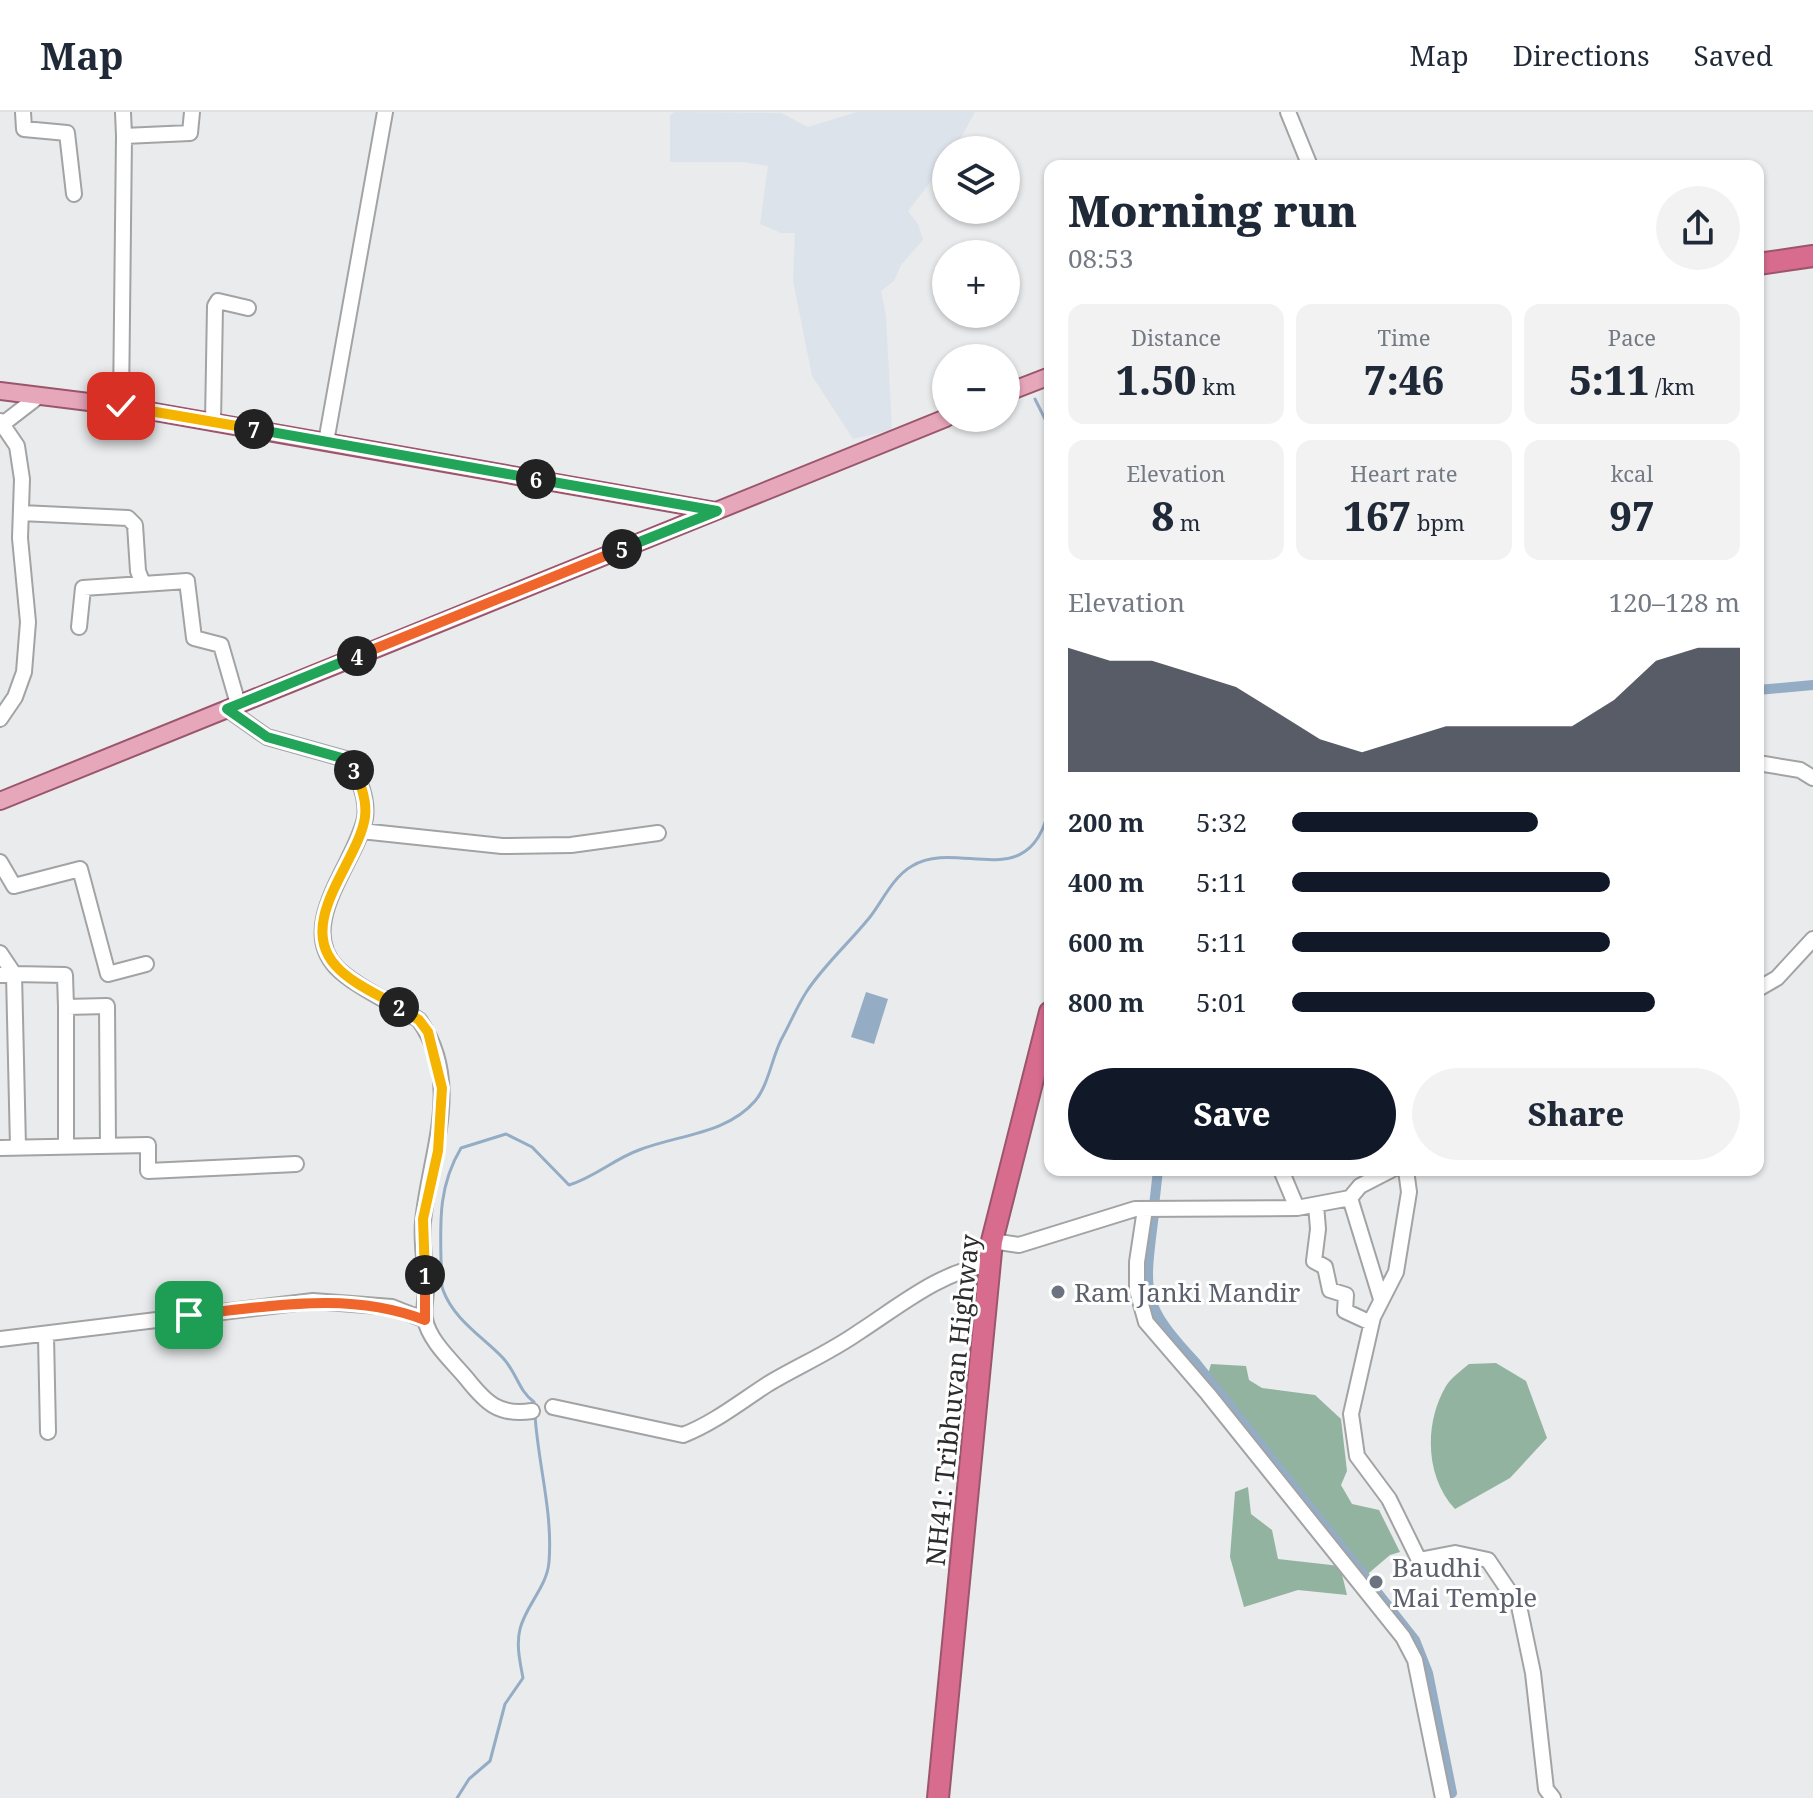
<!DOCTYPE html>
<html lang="en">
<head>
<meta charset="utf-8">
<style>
	:root { --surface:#fff; --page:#f2f2f3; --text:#1f2937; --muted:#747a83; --line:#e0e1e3; --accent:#111827 }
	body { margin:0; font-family:"Noto Serif",serif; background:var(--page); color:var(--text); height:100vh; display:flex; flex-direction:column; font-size:30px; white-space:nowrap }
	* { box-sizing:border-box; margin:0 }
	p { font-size:26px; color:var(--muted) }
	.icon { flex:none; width:44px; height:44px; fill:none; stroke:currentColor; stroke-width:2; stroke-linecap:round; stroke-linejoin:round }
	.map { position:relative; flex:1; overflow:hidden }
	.side { position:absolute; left:1044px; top:48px; width:720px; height:1016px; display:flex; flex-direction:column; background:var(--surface); border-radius:16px; box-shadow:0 2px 6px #0004 }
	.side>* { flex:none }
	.controls { position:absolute; left:932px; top:24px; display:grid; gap:16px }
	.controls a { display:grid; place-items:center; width:88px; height:88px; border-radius:50%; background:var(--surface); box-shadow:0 2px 6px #0004; font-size:40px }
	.pin { position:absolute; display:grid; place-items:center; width:68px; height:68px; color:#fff; margin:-34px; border-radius:16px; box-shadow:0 4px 12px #0006 }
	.km { position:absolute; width:40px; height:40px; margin:-20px; border-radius:50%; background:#222; color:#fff; font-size:22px; line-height:40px; text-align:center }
	.round { display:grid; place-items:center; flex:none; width:84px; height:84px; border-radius:42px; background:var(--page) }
	.overview { display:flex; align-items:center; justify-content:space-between; height:136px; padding:0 24px }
	h1 { font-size:44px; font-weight:800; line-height:60px }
	.stats { display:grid; grid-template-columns:repeat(3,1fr); gap:12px; height:136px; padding:8px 24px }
	.stats div { display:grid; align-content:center; border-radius:16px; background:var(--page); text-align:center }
	.stats b { font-size:40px; font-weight:800 }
	.stats small { font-size:22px; font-weight:400 }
	.stats p { font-size:22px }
	.chart { height:224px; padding:16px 24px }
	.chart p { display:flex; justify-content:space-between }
	.chart svg { width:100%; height:144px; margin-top:8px; fill:var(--accent); opacity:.7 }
	.cta { display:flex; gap:16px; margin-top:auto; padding:16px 24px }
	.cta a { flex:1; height:92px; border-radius:48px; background:var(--accent); color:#fff; font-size:32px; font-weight:800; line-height:92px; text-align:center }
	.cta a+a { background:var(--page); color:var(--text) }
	ul { padding:0 24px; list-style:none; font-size:26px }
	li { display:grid; grid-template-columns:128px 96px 1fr; align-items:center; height:60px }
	li i { height:20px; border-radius:10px; background:var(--accent) }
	header { display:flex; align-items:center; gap:48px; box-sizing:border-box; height:112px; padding:0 40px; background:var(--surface); border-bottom:2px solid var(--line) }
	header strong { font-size:38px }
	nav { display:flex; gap:44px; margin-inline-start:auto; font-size:28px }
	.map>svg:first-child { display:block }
	.built { fill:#dde3eb }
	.forest { fill:#92b3a0 }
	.water { fill:#94adc5 }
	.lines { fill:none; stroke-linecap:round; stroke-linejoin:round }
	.stream { stroke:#94adc5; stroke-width:3 }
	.canal { stroke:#94adc5; stroke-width:10 }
	.minor-casing { stroke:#a2a3a4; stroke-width:18 }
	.major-casing { stroke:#9b566c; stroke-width:20 }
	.highway-casing { stroke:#9b566c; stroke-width:24 }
	.minor { stroke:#fff; stroke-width:14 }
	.major { stroke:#e7a7bb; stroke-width:16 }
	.highway { stroke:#d76c8e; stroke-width:20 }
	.split-1-casing { stroke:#fff; stroke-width:16 }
	.split-2-casing { stroke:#fff; stroke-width:16 }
	.split-3-casing { stroke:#fff; stroke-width:16 }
	.split-4-casing { stroke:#fff; stroke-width:16 }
	.split-5-casing { stroke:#fff; stroke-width:16 }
	.split-6-casing { stroke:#fff; stroke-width:16 }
	.split-7-casing { stroke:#fff; stroke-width:16 }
	.split-8-casing { stroke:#fff; stroke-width:16 }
	.split-1 { stroke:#f0652b; stroke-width:10 }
	.split-2 { stroke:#f5b400; stroke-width:10 }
	.split-3 { stroke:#f5b400; stroke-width:10 }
	.split-4 { stroke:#22a559; stroke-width:10 }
	.split-5 { stroke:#f0652b; stroke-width:10 }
	.split-6 { stroke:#22a559; stroke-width:10 }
	.split-7 { stroke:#22a559; stroke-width:10 }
	.split-8 { stroke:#f5b400; stroke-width:10 }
	.worship-dot { fill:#6b7280; stroke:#fff; stroke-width:3 }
	.labels { text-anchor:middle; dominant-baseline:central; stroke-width:6; stroke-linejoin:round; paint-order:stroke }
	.worship-label { font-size:26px; fill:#5b616d; stroke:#fff; text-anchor:start }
	.street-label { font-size:26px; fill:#2c2c2d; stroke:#fff }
</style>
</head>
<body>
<header>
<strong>Map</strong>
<nav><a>Map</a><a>Directions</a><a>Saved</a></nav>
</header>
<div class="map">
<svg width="1813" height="1686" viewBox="0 0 1813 1686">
	<rect width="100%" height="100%" fill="#eaebec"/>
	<!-- built -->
	<path class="built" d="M674,0l107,1 27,14 49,-15h118l-21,38h-8l-2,15 -36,46 10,13 5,16 -22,25 -7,16 -13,10 5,25 6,114 -39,9 -41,-63 -19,-95 2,-48h-14l-21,-9 8,-58 -24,-4h-74v-46z"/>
	<!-- forest -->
	<path class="forest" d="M1496,1251l30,18 21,57 -37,40 -55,31c-30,-32 -31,-86 -9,-123 5,-8 16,-16 23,-22z
		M1211,1252l35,2 3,14 13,8 53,7 26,24 6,52 -6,14 11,19 27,6 21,42 -10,3 -27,23 -157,-197z
		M1248,1375l3,27 21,16 6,29 62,7 7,29 -49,-5 -54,17 -14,-50 5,-65z"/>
	<!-- water -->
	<path class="water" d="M866,880l22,7 -14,45 -23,-7z"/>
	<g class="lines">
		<!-- stream -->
		<path class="stream" d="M1035,287l10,20 5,-1
			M534,1295v-5c-16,-12 -17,-29 -31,-44 -20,-21 -49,-38 -60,-68 -3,-8 -1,-21 -2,-30 -1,-41 -2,-75 20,-112l45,-14 26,13 37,38c26,-8 45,-26 70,-35 38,-15 88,-16 116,-49 13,-15 17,-43 26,-61 9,-16 16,-34 26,-49 17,-26 43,-49 63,-74 13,-17 23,-40 42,-51 47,-29 120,33 138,-62
			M457,1686l12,-19 21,-18 15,-57 18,-26c-3,-16 -7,-33 -3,-49 6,-24 27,-42 29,-67 4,-50 -11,-98 -14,-147"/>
		<!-- canal -->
		<path class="canal" d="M1758,578l55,-5
			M1154,1094l4,-36
			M1154,1102c-10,80 -14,89 42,149l219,277 13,33 24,120"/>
		<!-- minor casing -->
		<g class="minor-casing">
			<path id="minor" d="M23,0l1,17 43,4 7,61
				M123,0l1,24
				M1288,0l22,54
				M121,294l3,-270 66,-3 2,-21
				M0,309l17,25 5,33 -2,59 8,84 -4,50 -9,25 -15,22
				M213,310l2,-116 3,-5 30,7
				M4,311l35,-27
				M326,330l59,-330
				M21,401l107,5 7,7 3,46 5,13 44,-3 7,57 27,7 17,59
				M79,515l4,-39 60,-4
				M227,597l40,28 82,23c9,18 19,37 16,58 -8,43 -69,106 -29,149 18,19 60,38 83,53 45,63 10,135 4,202 -2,23 3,44 3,67 0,9 -3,20 -1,30 4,22 28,43 42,60 19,24 32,37 65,32
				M1758,651l42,7 13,8
				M361,719l141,15 69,-1 87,-12
				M0,750l14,24 66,-17 28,105 38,-10
				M0,841l14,21 51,1 1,32
				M0,863l14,-1 4,173
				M1758,877l19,-11 36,-39
				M66,1035v-140l41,-1 1,140
				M0,1036l148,-3v26l148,-7
				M1281,1058l16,38
				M1406,1058l3,22 -13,80 -23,45 -22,97 6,42 32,43 30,61 36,-7 33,7 31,46 14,67 13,116 7,9
				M1350,1086l31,101
				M1316,1093l2,24 -4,32 11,6 5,23 16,5 -1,16 26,12
				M1145,1097l-8,53v28l9,32 62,72 195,243 12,23 28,138
				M992,1129l27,4 116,-36 162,-1 53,-10 10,-12 31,-16
				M46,1224l2,96
				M0,1227l313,-38 79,6 33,13
				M553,1295l130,28c31,-12 57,-33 85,-51 30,-18 61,-31 91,-52 39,-25 83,-62 130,-67"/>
		</g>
		<!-- major casing -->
		<g class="major-casing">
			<path id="major" d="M0,279l121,15 595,105
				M1006,281l44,-17
				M0,689l946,-383"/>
		</g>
		<!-- highway casing -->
		<g class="highway-casing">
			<path id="highway" d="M1758,152l55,-8
				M938,1686l54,-557 58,-229"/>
		</g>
		<!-- minor -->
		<use href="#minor" class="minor"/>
		<!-- major -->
		<use href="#major" class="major"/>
		<!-- highway -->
		<use href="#highway" class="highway"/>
	</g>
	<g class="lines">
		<!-- split-1 casing -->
		<g class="split-1-casing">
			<path id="split-1" d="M189,1203c80,-8 158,-25 236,5v-45"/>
		</g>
		<!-- split-2 casing -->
		<g class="split-2-casing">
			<path id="split-2" d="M399,895l20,13 9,12 14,56 -4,63 -15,68 2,56"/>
		</g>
		<!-- split-3 casing -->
		<g class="split-3-casing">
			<path id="split-3" d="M354,658c7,14 13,31 11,47 -6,44 -70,105 -29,149 15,17 43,29 63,41"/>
		</g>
		<!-- split-4 casing -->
		<g class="split-4-casing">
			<path id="split-4" d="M354,658l-5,-10 -82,-23 -40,-28 130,-53"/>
		</g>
		<!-- split-5 casing -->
		<g class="split-5-casing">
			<path id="split-5" d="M357,544l265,-107"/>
		</g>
		<!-- split-6 casing -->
		<g class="split-6-casing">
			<path id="split-6" d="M536,367l181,32 -95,38"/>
		</g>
		<!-- split-7 casing -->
		<g class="split-7-casing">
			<path id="split-7" d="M254,317l282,50"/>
		</g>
		<!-- split-8 casing -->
		<g class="split-8-casing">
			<path id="split-8" d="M121,294l133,23"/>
		</g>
		<!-- split-1 -->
		<use href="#split-1" class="split-1"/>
		<!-- split-2 -->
		<use href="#split-2" class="split-2"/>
		<!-- split-3 -->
		<use href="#split-3" class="split-3"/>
		<!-- split-4 -->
		<use href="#split-4" class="split-4"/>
		<!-- split-5 -->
		<use href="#split-5" class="split-5"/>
		<!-- split-6 -->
		<use href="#split-6" class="split-6"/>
		<!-- split-7 -->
		<use href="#split-7" class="split-7"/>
		<!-- split-8 -->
		<use href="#split-8" class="split-8"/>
	</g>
	<!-- markers -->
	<g class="worship-dot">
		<circle cx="1058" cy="1180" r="8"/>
		<circle cx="1376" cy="1470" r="8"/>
	</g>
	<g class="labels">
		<!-- worship labels -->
		<g class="worship-label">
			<text x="1074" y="1180">Ram Janki Mandir</text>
			<text x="1392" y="1455">Baudhi<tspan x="1392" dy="30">Mai Temple</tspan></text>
		</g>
		<!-- street labels -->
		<g class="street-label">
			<text transform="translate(952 1288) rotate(-84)">NH41: Tribhuvan Highway</text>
		</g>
	</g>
</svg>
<div class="controls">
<a><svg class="icon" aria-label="layers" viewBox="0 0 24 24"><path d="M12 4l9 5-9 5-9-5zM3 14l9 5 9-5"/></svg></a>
<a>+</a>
<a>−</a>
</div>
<div class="pin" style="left:189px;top:1203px;background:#1e9e55"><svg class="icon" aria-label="arrive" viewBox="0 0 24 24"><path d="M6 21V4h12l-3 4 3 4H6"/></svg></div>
<div class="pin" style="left:121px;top:294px;background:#d93025"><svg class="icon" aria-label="check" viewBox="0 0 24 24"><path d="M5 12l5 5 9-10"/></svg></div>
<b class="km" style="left:425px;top:1163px">1</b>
<b class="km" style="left:399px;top:895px">2</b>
<b class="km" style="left:354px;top:658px">3</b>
<b class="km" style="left:357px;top:544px">4</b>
<b class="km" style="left:622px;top:437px">5</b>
<b class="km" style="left:536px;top:367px">6</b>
<b class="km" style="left:254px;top:317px">7</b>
<section class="side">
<div class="overview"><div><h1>Morning run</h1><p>08:53</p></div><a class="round"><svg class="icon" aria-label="share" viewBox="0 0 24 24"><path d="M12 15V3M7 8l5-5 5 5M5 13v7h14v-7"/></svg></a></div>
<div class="stats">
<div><p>Distance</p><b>1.50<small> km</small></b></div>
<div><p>Time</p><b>7:46</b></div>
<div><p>Pace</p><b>5:11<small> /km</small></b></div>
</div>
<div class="stats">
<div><p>Elevation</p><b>8<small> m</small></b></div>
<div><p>Heart rate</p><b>167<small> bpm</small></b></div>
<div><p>kcal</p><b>97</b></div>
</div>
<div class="chart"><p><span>Elevation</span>120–128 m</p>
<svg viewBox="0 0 160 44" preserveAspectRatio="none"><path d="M0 44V6L10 10L20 10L30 14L40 18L50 26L60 34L70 38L80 34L90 30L100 30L110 30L120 30L130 22L140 10L150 6L160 6V44z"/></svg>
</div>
<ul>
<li><b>200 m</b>5:32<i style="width:55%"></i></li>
<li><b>400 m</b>5:11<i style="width:71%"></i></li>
<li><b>600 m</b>5:11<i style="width:71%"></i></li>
<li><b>800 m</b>5:01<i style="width:81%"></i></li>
</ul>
<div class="cta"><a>Save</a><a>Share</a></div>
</section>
</div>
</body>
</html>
